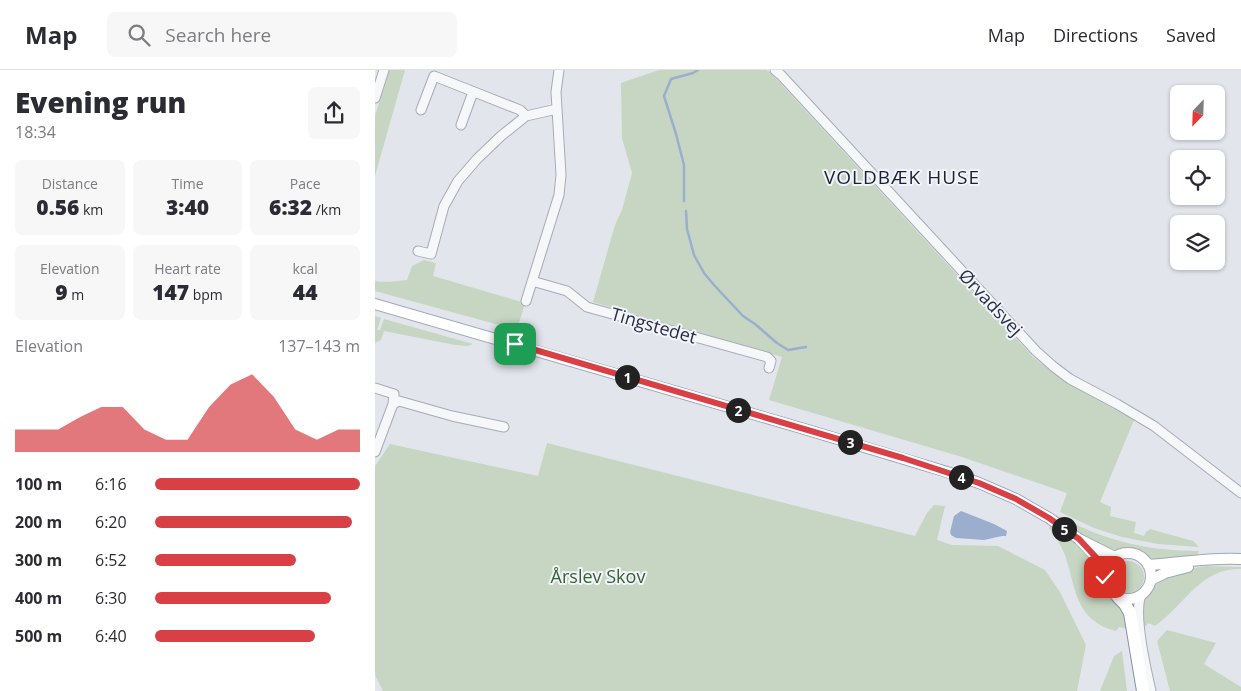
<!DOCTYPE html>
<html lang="en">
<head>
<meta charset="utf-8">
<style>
	:root { --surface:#fff; --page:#f7f7f7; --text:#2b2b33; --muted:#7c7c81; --line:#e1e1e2; --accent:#d84045 }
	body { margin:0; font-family:"Open Sans",sans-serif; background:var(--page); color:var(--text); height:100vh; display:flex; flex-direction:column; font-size:19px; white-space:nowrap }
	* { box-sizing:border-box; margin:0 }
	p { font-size:16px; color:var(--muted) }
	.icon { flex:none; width:28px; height:28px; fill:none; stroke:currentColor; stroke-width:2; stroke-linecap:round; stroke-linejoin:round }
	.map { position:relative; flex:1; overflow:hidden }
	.side { display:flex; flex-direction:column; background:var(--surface); width:375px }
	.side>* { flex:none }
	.needle { width:32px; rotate:203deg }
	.tools { position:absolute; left:795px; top:15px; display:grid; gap:10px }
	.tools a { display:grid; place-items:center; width:55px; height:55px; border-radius:8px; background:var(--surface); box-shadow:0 1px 4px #0004; font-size:25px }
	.pin { position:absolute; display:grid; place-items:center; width:42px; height:42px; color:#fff; margin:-21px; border-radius:10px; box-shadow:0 2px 8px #0006 }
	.km { position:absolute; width:25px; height:25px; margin:-12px; border-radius:50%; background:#222; color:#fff; font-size:14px; line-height:25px; text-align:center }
	.round { display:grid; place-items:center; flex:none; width:52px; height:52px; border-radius:8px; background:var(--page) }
	.head { display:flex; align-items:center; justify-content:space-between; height:85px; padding:0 15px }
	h1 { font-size:28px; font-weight:800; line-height:38px }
	.stats { display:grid; grid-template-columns:repeat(3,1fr); gap:8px; height:85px; padding:5px 15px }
	.stats div { display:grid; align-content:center; border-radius:8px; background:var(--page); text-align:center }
	.stats b { font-size:21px; font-weight:800 }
	.stats small { font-size:14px; font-weight:400 }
	.stats p { font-size:14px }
	.chart { height:140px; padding:10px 15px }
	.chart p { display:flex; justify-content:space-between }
	.chart svg { width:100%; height:90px; margin-top:5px; fill:var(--accent); opacity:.7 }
	ul { padding:0 15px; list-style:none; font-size:16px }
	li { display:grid; grid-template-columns:80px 60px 1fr; align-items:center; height:38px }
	li i { height:12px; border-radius:6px; background:var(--accent) }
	header { display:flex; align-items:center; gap:30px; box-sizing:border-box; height:70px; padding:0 25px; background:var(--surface); border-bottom:1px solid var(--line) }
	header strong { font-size:24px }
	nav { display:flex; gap:28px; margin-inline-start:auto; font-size:18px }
	.search { width:350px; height:45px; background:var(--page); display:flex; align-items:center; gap:12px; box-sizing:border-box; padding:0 18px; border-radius:8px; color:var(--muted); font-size:19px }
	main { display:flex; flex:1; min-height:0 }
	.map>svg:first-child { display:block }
	.green { fill:#c6d6c3 }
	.water { fill:#9baece }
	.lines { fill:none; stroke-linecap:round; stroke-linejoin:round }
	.stream { stroke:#9baece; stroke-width:2.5 }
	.minor-casing { stroke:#a7abb7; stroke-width:11 }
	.major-casing { stroke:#a1a7b8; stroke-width:12 }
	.highway-casing { stroke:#8990a3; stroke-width:14 }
	.minor { stroke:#f6f7f9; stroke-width:9 }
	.major { stroke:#fff; stroke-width:10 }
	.highway { stroke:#fff; stroke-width:12 }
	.route-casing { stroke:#fff; stroke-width:10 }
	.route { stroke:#d84045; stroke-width:6 }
	.labels { text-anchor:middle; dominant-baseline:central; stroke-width:4; stroke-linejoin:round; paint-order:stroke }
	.street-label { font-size:18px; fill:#293045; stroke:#f2f4f9 }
	.park-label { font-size:18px; fill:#386235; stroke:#f2f4f9 }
	.neighbourhood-label { font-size:19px; letter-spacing:1px; fill:#1b2136; stroke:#f2f4f9 }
</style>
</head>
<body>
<header>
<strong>Map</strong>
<div class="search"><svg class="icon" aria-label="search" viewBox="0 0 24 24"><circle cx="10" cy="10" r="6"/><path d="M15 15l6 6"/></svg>Search here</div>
<nav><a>Map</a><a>Directions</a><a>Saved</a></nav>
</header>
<main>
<section class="side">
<div class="head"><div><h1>Evening run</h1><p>18:34</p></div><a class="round"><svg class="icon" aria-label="share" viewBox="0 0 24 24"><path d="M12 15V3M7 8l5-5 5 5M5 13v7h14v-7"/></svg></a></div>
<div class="stats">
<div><p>Distance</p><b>0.56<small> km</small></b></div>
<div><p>Time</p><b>3:40</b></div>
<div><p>Pace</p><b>6:32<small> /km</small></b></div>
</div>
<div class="stats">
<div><p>Elevation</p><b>9<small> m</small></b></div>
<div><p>Heart rate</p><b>147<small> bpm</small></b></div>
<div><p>kcal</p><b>44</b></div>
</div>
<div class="chart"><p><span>Elevation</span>137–143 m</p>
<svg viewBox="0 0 160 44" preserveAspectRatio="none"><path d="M0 44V33L10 33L20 33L30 27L40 22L50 22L60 33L70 38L80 38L90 22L100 11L110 6L120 17L130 33L140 38L150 33L160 33V44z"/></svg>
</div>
<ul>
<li><b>100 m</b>6:16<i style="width:100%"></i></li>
<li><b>200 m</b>6:20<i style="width:96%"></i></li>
<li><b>300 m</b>6:52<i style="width:69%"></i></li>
<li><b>400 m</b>6:30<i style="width:86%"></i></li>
<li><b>500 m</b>6:40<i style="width:78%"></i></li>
</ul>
</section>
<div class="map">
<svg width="866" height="621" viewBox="0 0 866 621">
	<rect width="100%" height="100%" fill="#e2e5ec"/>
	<!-- green -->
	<path class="green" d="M14,0h16l-30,106v-60z
		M284,0h107l4,2 263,285 27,21 74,42 -34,82 11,5 -1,9 26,6 -2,11 10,3 2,-4 4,-3 43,12 6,6 -41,-3 -36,-7 -28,-9 -34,-16 7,-19 -105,-36 -193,-57 13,-43 -189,-55 22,-77 7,-15 10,-37 -10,-35 -1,-55z
		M49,190l12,3 -3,13 92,27 -8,27 -142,-39v-10c10,2 21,0 32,-1l5,-14z
		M0,246l6,2 -4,12h3l4,-11 89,25 -5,2 -13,-1 -71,-14 -3,9 -6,3z
		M172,373l368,93 12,-23 7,-8 11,1 -8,34 15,5 46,1 47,24 15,22 26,53 -9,46h-694l-8,-16v-209l15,-22 148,32z
		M681,445c48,25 89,36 143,36l-3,7c-16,2 -31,5 -46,0 -7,-2 -11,-7 -18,-8 -5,-1 -10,1 -15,0 -24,-5 -42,-21 -62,-34z
		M675,455h2c17,12 38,24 47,45 4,7 2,14 6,22 5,6 10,7 15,12 6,6 8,17 7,25l-8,-2 -3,4c-41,-10 -40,-43 -51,-76 -4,-10 -10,-19 -16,-27z
		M737 507a16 16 0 1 1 32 0a16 16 0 1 1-32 0Z
		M831,496l35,1v2c-39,-1 -54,32 -81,53l-5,4 -7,-3 -2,3h-3l-2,-12 2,-13 6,-6 6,-10 16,-11 17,-5z
		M792,560l49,13 -12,21 37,23v4h-71l-13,-50z
		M747,581l5,40h-27l14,-35z"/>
	<!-- water -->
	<path class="water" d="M586,441l33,13 13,7 -1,5h-4l-18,4 -28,-2 -5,-3 -1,-3 4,-16z"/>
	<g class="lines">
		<!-- stream -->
		<path class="stream" d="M309,131v-36l-8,-31 -12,-38 7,-17 22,-6 5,-3
			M311,141l1,18 7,26 10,18 10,12 29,31 12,8 22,19 11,7 18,-3"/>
		<!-- minor casing -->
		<g class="minor-casing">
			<path id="minor" d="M400,0l6,5 255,276 18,16 16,12 47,25 37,22 87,67
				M0,28l9,-28
				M46,40l13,-34 86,34 6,6
				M86,55l12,-33
				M43,181l13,3 13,-48 14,-25 19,-22 24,-23 25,-20 31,-7
				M157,211l35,10 20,16 180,50 4,4 -2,7
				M151,231l33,-106 2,-20 -5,-83 3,-22
				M0,318l19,6 -1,10
				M0,382l18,-48 6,-3 53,15 52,11
				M766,525c-8,20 5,74 10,96"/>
		</g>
		<!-- major casing -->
		<g class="major-casing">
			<path id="major" d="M0,234l426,124 156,47 22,8 37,16 33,19 30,21 36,18
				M708,473l23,25
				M730 506a23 23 0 1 1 46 0a23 23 0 1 1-46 0Z
				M773,495c32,-2 62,-8 93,-6
				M776,510l14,-7 23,-6"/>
		</g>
		<!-- highway casing -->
		<g class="highway-casing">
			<path id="highway" d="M743,527l7,7 5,9 13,78"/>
		</g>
		<!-- minor -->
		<use href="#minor" class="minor"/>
		<!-- major -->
		<use href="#major" class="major"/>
		<!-- highway -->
		<use href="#highway" class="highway"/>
	</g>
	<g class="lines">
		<!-- route casing -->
		<g class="route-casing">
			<path id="route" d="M140,274l388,114 76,25 37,16 33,19 30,21 27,29 -1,9"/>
		</g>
		<!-- route -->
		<use href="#route" class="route"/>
	</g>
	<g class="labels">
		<!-- street labels -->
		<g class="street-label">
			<text transform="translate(616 232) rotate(47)">Ørvadsvej</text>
			<text transform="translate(279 255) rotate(16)">Tingstedet</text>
		</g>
		<!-- park labels -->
		<g class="park-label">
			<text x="223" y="506">Årslev Skov</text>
		</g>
		<!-- neighbourhood labels -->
		<g class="neighbourhood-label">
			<text x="527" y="107">VOLDBÆK HUSE</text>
		</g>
	</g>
</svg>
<div class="tools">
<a><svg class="needle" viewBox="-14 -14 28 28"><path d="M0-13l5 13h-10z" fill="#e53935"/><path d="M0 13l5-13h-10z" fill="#7c7c81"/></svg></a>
<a><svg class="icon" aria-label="locate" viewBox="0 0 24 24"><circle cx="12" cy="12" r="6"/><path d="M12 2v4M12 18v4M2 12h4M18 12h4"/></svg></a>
<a><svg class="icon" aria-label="layers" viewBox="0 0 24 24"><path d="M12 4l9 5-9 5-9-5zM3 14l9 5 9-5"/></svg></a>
</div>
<div class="pin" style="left:140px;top:274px;background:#1e9e55"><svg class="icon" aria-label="arrive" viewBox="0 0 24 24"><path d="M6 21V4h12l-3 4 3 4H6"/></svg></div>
<div class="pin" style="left:730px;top:507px;background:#d93025"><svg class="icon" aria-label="check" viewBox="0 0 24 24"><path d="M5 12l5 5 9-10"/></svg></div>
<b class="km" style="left:252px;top:307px">1</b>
<b class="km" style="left:363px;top:340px">2</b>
<b class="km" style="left:475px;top:372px">3</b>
<b class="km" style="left:586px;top:407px">4</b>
<b class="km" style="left:689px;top:459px">5</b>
</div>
</main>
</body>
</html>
